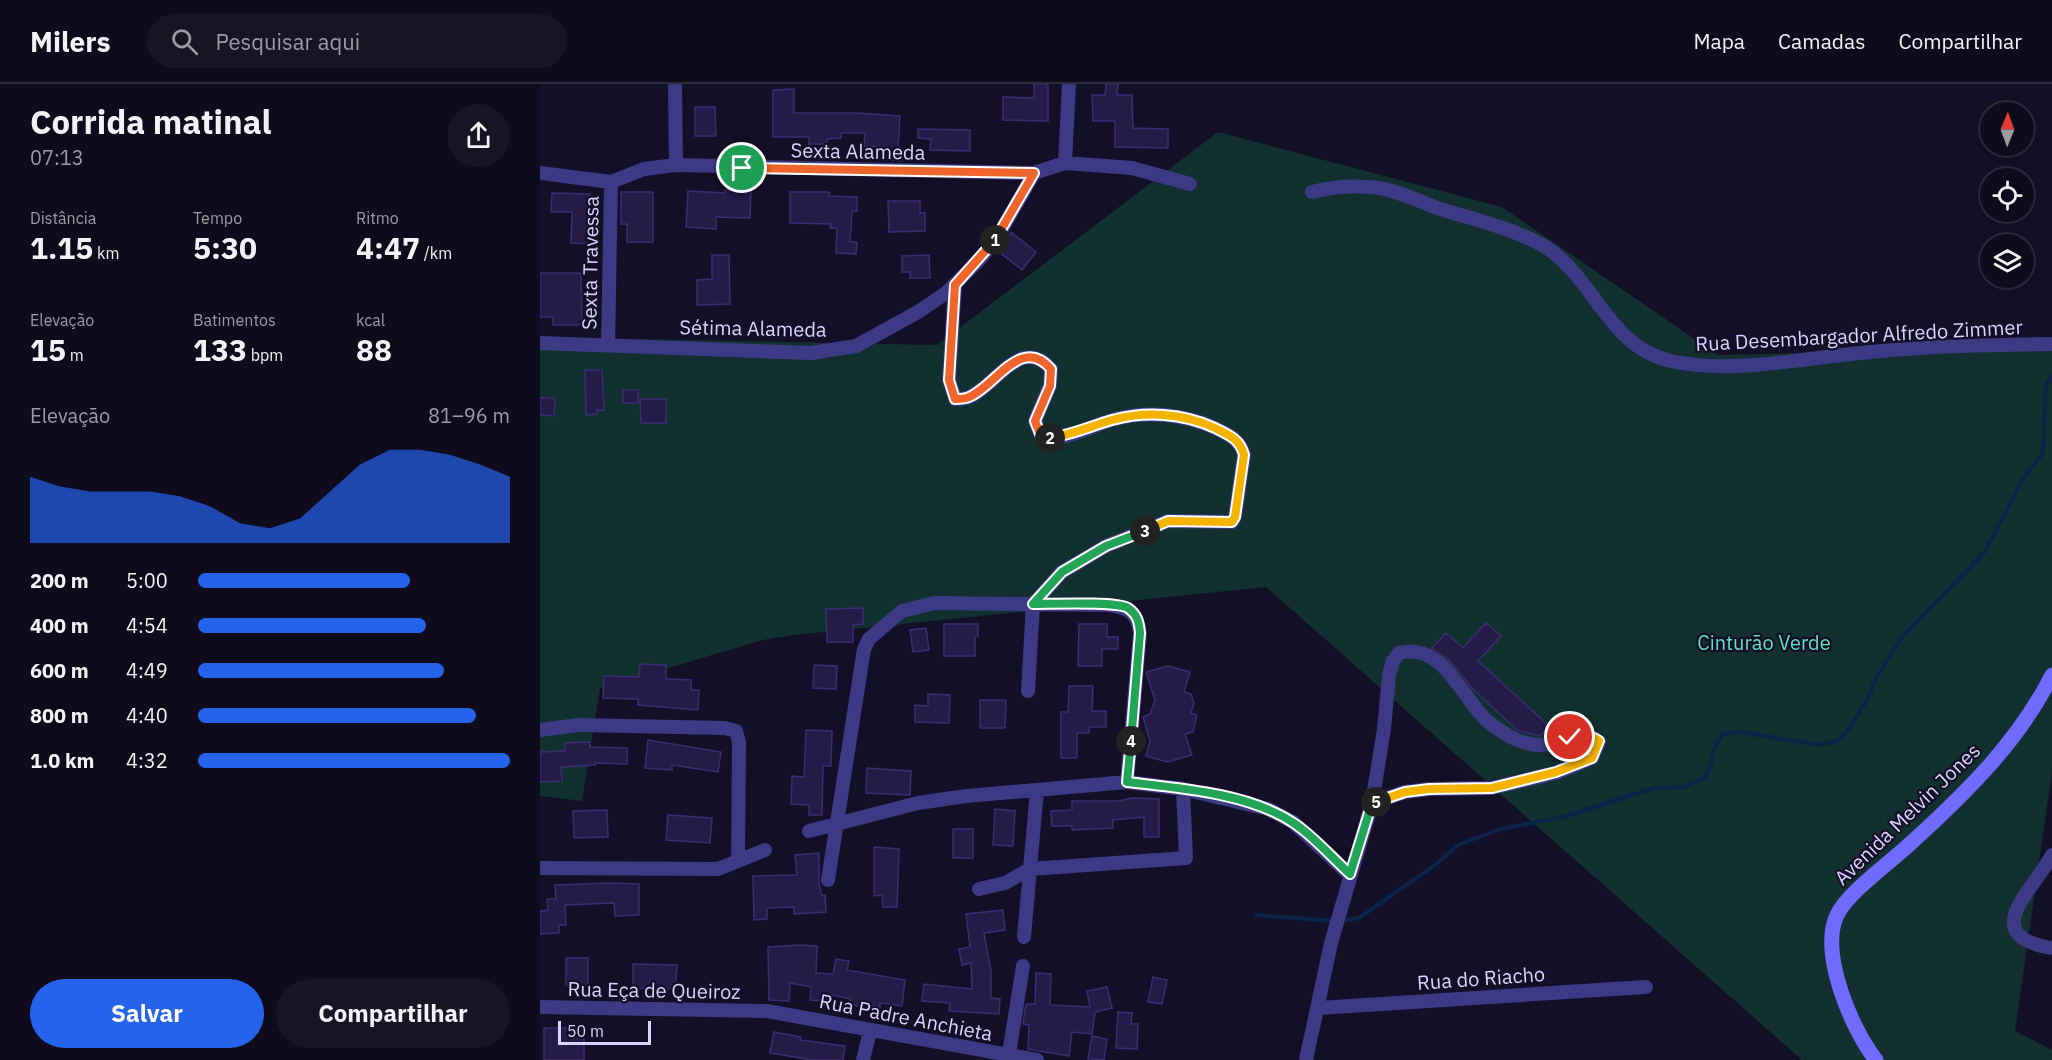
<!DOCTYPE html>
<html lang="pt">
<head>
<meta charset="utf-8">
<style>
	:root { --surface:#0e0b1c; --page:#171425; --text:#f1f3f6; --muted:#9b9ba3; --line:#2e2b3b; --accent:#2563eb }
	body { margin:0; font-family:"IBM Plex Sans",sans-serif; background:var(--page); color:var(--text); height:100vh; display:flex; flex-direction:column; font-size:22px; white-space:nowrap }
	* { box-sizing:border-box; margin:0 }
	p { font-size:20px; color:var(--muted) }
	.icon { flex:none; width:33px; height:33px; fill:none; stroke:currentColor; stroke-width:2; stroke-linecap:round; stroke-linejoin:round }
	.map { position:relative; flex:1; overflow:hidden }
	.panel { display:flex; flex-direction:column; background:var(--surface); width:540px }
	.panel>* { flex:none }
	.needle { width:39px; rotate:1deg }
	.buttons { position:absolute; left:1440px; top:18px; display:grid; gap:12px }
	.buttons a { display:grid; place-items:center; width:54px; height:54px; border-radius:50%; background:var(--surface); box-shadow:0 3px 15px #0003,0 0 0 2px var(--line); font-size:30px }
	.scale { position:absolute; left:18px; bottom:15px; width:93px; box-sizing:border-box; padding-left:6px; border:3px solid #d9d4ff; border-top:0; font-size:16px; line-height:21px; white-space:nowrap; color:#d9d4ff; -webkit-text-stroke:4px #130f26; paint-order:stroke }
	.pin { position:absolute; display:grid; place-items:center; width:51px; height:51px; color:#fff; margin:-26px; border:3px solid #fff; border-radius:50%; box-shadow:0 2px 6px #0007 }
	.km { position:absolute; width:30px; height:30px; margin:-15px; border-radius:50%; background:#222; color:#fff; font-size:16px; line-height:30px; text-align:center }
	.round { display:grid; place-items:center; flex:none; width:63px; height:63px; border-radius:32px; background:var(--page) }
	.headline { display:flex; align-items:center; justify-content:space-between; height:102px; padding:0 30px }
	h1 { font-size:33px; font-weight:700; line-height:45px }
	.figures { display:grid; grid-template-columns:repeat(3,1fr); gap:9px; height:102px; padding:6px 30px }
	.figures div { display:grid; align-content:center }
	.figures b { font-size:30px; font-weight:700 }
	.figures small { font-size:16px; font-weight:400 }
	.figures p { font-size:16px }
	.chart { height:168px; padding:12px 30px }
	.chart p { display:flex; justify-content:space-between }
	.chart svg { width:100%; height:108px; margin-top:6px; fill:var(--accent); opacity:.7 }
	.primary-button { display:flex; gap:12px; margin-top:auto; padding:12px 30px }
	.primary-button a { flex:1; height:69px; border-radius:36px; background:var(--accent); color:#fff; font-size:24px; font-weight:700; line-height:69px; text-align:center }
	.primary-button a+a { background:var(--page); color:var(--text) }
	ul { padding:0 30px; list-style:none; font-size:20px }
	li { display:grid; grid-template-columns:96px 72px 1fr; align-items:center; height:45px }
	li i { height:15px; border-radius:8px; background:var(--accent) }
	header { display:flex; align-items:center; gap:36px; box-sizing:border-box; height:84px; padding:0 30px; background:var(--surface); border-bottom:2px solid var(--line) }
	header strong { font-size:28px }
	nav { display:flex; gap:33px; margin-inline-start:auto; font-size:21px }
	.search { width:420px; height:54px; background:var(--page); display:flex; align-items:center; gap:15px; box-sizing:border-box; padding:0 21px; border-radius:33px; color:var(--muted); font-size:22px }
	main { display:flex; flex:1; min-height:0 }
	.map>svg:first-child { display:block }
	.green { fill:#12302f }
	.lines { fill:none; stroke-linecap:round; stroke-linejoin:round }
	.stream { stroke:#0c2248; stroke-width:4 }
	.building { fill:#241b47; stroke:#3b2d73; stroke-width:1.5 }
	.street { stroke:#3d3a85; stroke-width:14 }
	.secondary { stroke:#6f6bff; stroke-width:15 }
	.split-1-casing { stroke:#fff; stroke-width:12 }
	.split-2-casing { stroke:#fff; stroke-width:12 }
	.split-3-casing { stroke:#fff; stroke-width:12 }
	.split-4-casing { stroke:#fff; stroke-width:12 }
	.split-5-casing { stroke:#fff; stroke-width:12 }
	.split-6-casing { stroke:#fff; stroke-width:12 }
	.split-1 { stroke:#f0652b; stroke-width:8 }
	.split-2 { stroke:#f0652b; stroke-width:8 }
	.split-3 { stroke:#f5b400; stroke-width:8 }
	.split-4 { stroke:#22a559; stroke-width:8 }
	.split-5 { stroke:#22a559; stroke-width:8 }
	.split-6 { stroke:#f5b400; stroke-width:8 }
	.labels { text-anchor:middle; dominant-baseline:central; stroke-width:4.5; stroke-linejoin:round; paint-order:stroke }
	.street-label { font-size:20px; fill:#d9d4ff; stroke:#130f26 }
	.park-label { font-size:20px; fill:#5fe0c0; stroke:#130f26 }
</style>
</head>
<body>
<header>
<strong>Milers</strong>
<div class="search"><svg class="icon" aria-label="search" viewBox="0 0 24 24"><circle cx="10" cy="10" r="6"/><path d="M15 15l6 6"/></svg>Pesquisar aqui</div>
<nav><a>Mapa</a><a>Camadas</a><a>Compartilhar</a></nav>
</header>
<main>
<section class="panel">
<div class="headline"><div><h1>Corrida matinal</h1><p>07:13</p></div><a class="round"><svg class="icon" aria-label="share" viewBox="0 0 24 24"><path d="M12 15V3M7 8l5-5 5 5M5 13v7h14v-7"/></svg></a></div>
<div class="figures">
<div><p>Distância</p><b>1.15<small> km</small></b></div>
<div><p>Tempo</p><b>5:30</b></div>
<div><p>Ritmo</p><b>4:47<small> /km</small></b></div>
</div>
<div class="figures">
<div><p>Elevação</p><b>15<small> m</small></b></div>
<div><p>Batimentos</p><b>133<small> bpm</small></b></div>
<div><p>kcal</p><b>88</b></div>
</div>
<div class="chart"><p><span>Elevação</span>81–96 m</p>
<svg viewBox="0 0 160 44" preserveAspectRatio="none"><path d="M0 44V17L10 21L20 23L30 23L40 23L50 25L60 29L70 36L80 38L90 34L100 23L110 12L120 6L130 6L140 8L150 12L160 17V44z"/></svg>
</div>
<ul>
<li><b>200 m</b>5:00<i style="width:68%"></i></li>
<li><b>400 m</b>4:54<i style="width:73%"></i></li>
<li><b>600 m</b>4:49<i style="width:79%"></i></li>
<li><b>800 m</b>4:40<i style="width:89%"></i></li>
<li><b>1.0 km</b>4:32<i style="width:100%"></i></li>
</ul>
<div class="primary-button"><a>Salvar</a><a>Compartilhar</a></div>
</section>
<div class="map">
<svg width="1512" height="976" viewBox="0 0 1512 976">
	<rect width="100%" height="100%" fill="#130f26"/>
	<!-- green -->
	<path class="green" d="M678,48l284,75 216,148 334,-8v424l-37,260 37,19v10h-250l-536,-473 -472,48 -31,5 -163,48 -18,113 -42,-5v-459l397,8z"/>
	<g class="lines">
		<!-- stream -->
		<path class="stream" d="M716,831l78,6
			M802,837l17,-3 76,-53 23,-20 43,-16 62,-12 91,-29 30,-1 20,-9 8,-15 1,-13 10,-16 17,-2 80,13 18,-4 13,-15 17,-28 8,-20 27,-42 81,-83 39,-74 20,-26 3,-68 6,-9"/>
	</g>
	<!-- building -->
	<path class="building" d="M494,0h14v37l-45,-1v-23l31,1z
		M566,0h12l-1,11h15l1,33 35,1v19l-53,-1v-26h-22l-1,-26h13z
		M254,5v24h64l42,3 -2,32 4,1 -1,12 -14,-1 1,-13 -24,-1 1,-13h-24v5l-14,1v5h-18v-7h-36v-47z
		M155,23h20l1,29h-21z
		M378,45l52,1v21l-40,-1 1,-11 -13,-1z
		M185,106h26l-1,28 -34,-1v12l-30,-2 2,-36 37,2z
		M81,108h32v50h-26v-18h-6z
		M250,108h39v4l28,1v14h-5l-2,31h7l-1,12 -20,-1 1,-25h-7l1,-4 -41,-1z
		M12,109l38,1v50l-19,-1 1,-31h-21z
		M348,117h32v12h5v18l-36,1z
		M471,148l25,20 -14,18 -24,-19z
		M172,171h17l1,49 -33,1v-25l15,-1z
		M389,171l1,23h-20v-6h-8v-16z
		M0,189h41l1,52h-29v-8h-13z
		M45,286h17l2,40h-7v4l-11,1z
		M83,306h15v13h-15z
		M0,314h15l-1,18 -14,-1z
		M100,315h26v24h-25z
		M323,524v16l-10,1v17h-26l-1,-33z
		M946,539l15,13 -23,25 71,65 -9,10 -23,-6 -44,-41 -24,-29 -17,-12 14,-15 17,15z
		M404,540h34v12h-3v20h-31z
		M539,540h28v13h11v12h-16v17h-24z
		M386,544l3,22 -16,2 -3,-22z
		M100,580l26,1v14l25,1v10h8l-1,20 -60,-5v-6l-35,-1 1,-22 35,1z
		M274,581l23,1 -1,23 -23,-1z
		M628,582l22,6 -6,20 7,2 3,9 -3,10 6,2 -4,17 -8,2 7,21 -25,7 -21,-6 4,-15 -7,-24 7,-3 5,-14 -9,-28z
		M529,602h24l-1,25h14v16h-17v6h-12v25h-16v-46h7z
		M388,610l22,1 -1,28 -34,-1v-17l13,1z
		M440,616h26l-1,28h-25z
		M266,646l26,1 -1,35h-8l-1,49h-13v-10l-18,-1 1,-28 12,1z
		M108,656l73,12 -3,20 -46,-7v5l-27,-2z
		M50,658v5l37,1v16l-32,-1v2l-34,2 1,14 -22,1v-30l25,-1v-8z
		M327,684l44,3 -1,24 -44,-2z
		M592,714l27,1v38h-15v-20l-31,3v8l-41,2v-4h-20l-1,-15 21,-1v-9h47z
		M455,725l20,2 -2,35 -20,-1z
		M67,726l1,27 -34,1 -1,-27z
		M128,731l44,3 -2,25 -44,-3z
		M413,745h20v29h-20z
		M334,763l25,2 -2,58h-14l-1,-12 -8,1z
		M279,769v30l3,13 3,-1 1,17 -32,2v-7l-27,1v11l-13,1 -1,-44 44,-1 -2,-20z
		M69,799l30,1v31l-24,1 -1,-13 -49,2 1,20h-7v8l-19,1v-23l8,-1 -1,-11h9l-1,-14z
		M463,826l2,20 -21,3 7,38v27l9,1 -1,15 -50,-3 1,-8 -28,-2 2,-17 48,5 -1,-26 -9,2 -3,-16 11,-2 -4,-33z
		M259,861l18,1 -1,27 17,1 3,-15 13,2 -2,9 58,10 -3,26 -22,-3v4l-18,-3v3l-12,-3 1,-5 -24,-5v7l-17,-1 1,-13 -21,-4 -1,18 -20,-1 -1,-53z
		M26,874h22v27h-22z
		M93,880l44,1 -2,24 -42,-1z
		M496,889l15,1 -1,31 40,2 -3,-16 20,-4 5,21 -17,4 -3,22 -20,-2 -3,24 -41,-7 1,-24 -6,-1 3,-20h9z
		M613,893l14,3 -5,24 -14,-2z
		M578,928l14,1 -1,11h7l-1,25 -21,-1z
		M4,944h40v32h-40z
		M234,948l27,5 -1,3 45,6 -2,14h-30l-43,-7z
		M552,952l15,3 -3,21 -16,-1z"/>
	<g class="lines">
		<!-- street -->
		<path class="street" d="M135,0l1,81
			M525,79l4,-79
			M0,89l71,9 33,-13 32,-4 358,8 31,-10 67,5 58,16
			M772,108c23,-6 44,-7 67,-4 21,3 41,14 61,21 32,10 88,23 114,44 43,34 58,95 117,108 60,14 138,-4 199,-9 61,-6 121,-7 182,-8
			M415,201l-6,95 6,19c4,0 10,0 14,-2 26,-10 52,-63 82,-28l-1,16 -15,36 6,15c22,7 49,-10 71,-16 33,-10 71,-6 103,8 14,7 25,11 29,27l-9,62 -3,5 -64,-1 -62,25 -44,26 -29,32 -5,87
			M0,259l271,10 45,-7 62,-34 28,-19 32,-32 19,-23 37,-65
			M68,261l3,-163
			M0,646l38,-5 147,3 11,3 3,11 -1,119
			M269,747l109,-28 48,-7 161,-14 56,7 85,20 25,13 57,53
			M1512,771c-20,37 -75,81 0,93
			M0,784l178,1 47,-19
			M288,796l36,-231 5,-10 33,-28 32,-8 175,2c20,3 28,7 31,28l-13,149
			M439,805l26,-6 25,-14 156,-11 -3,-69
			M484,853l13,-147
			M0,923l227,4 270,49
			M779,924l327,-21
			M323,976l7,-29
			M468,976l15,-94
			M766,976l25,-117 41,-140 12,-74 5,-54 4,-14 6,-8c48,-12 64,53 96,74 13,9 26,17 43,18 21,1 43,-19 61,-3l-7,16 -36,15 -64,15 -63,1 -24,3 -33,11"/>
		<!-- secondary -->
		<path class="secondary" d="M1336,976c-24,-30 -57,-107 -39,-145 11,-23 55,-54 75,-73 54,-49 107,-101 140,-167"/>
	</g>
	<g class="lines">
		<!-- split-1 casing -->
		<g class="split-1-casing">
			<path id="split-1" d="M202,84l292,5 -39,67"/>
		</g>
		<!-- split-2 casing -->
		<g class="split-2-casing">
			<path id="split-2" d="M455,156l-40,45 -6,95 6,19c4,0 10,0 14,-2 26,-10 52,-63 82,-28l-1,17 -15,35 6,15 9,2"/>
		</g>
		<!-- split-3 casing -->
		<g class="split-3-casing">
			<path id="split-3" d="M510,354c22,-3 41,-12 62,-18 33,-9 71,-7 103,8 14,7 25,11 29,27l-9,62 -3,5 -64,-1 -23,10"/>
		</g>
		<!-- split-4 casing -->
		<g class="split-4-casing">
			<path id="split-4" d="M591,657l9,-108c-1,-10 -2,-18 -12,-25 -12,-7 -77,-4 -95,-4l29,-32 44,-26 39,-15"/>
		</g>
		<!-- split-5 casing -->
		<g class="split-5-casing">
			<path id="split-5" d="M591,657l-4,41c51,6 121,11 165,40 21,13 39,35 58,52l22,-71 4,-1"/>
		</g>
		<!-- split-6 casing -->
		<g class="split-6-casing">
			<path id="split-6" d="M836,718l29,-10 24,-3 63,-1 64,-16 36,-14 7,-17c-9,-7 -17,-6 -29,-4"/>
		</g>
		<!-- split-1 -->
		<use href="#split-1" class="split-1"/>
		<!-- split-2 -->
		<use href="#split-2" class="split-2"/>
		<!-- split-3 -->
		<use href="#split-3" class="split-3"/>
		<!-- split-4 -->
		<use href="#split-4" class="split-4"/>
		<!-- split-5 -->
		<use href="#split-5" class="split-5"/>
		<!-- split-6 -->
		<use href="#split-6" class="split-6"/>
	</g>
	<g class="labels">
		<!-- street labels -->
		<g class="street-label">
			<text transform="translate(318 67) rotate(1)">Sexta Alameda</text>
			<text transform="translate(50 179) rotate(-89)">Sexta Travessa</text>
			<text transform="translate(213 244) rotate(1)">Sétima Alameda</text>
			<text transform="translate(1319 251) rotate(-3)">Rua Desembargador Alfredo Zimmer</text>
			<text transform="translate(1367 730) rotate(-44)">Avenida Melvin Jones</text>
			<text transform="translate(941 894) rotate(-4)">Rua do Riacho</text>
			<text transform="translate(114 906) rotate(1)">Rua Eça de Queiroz</text>
			<text transform="translate(366 933) rotate(11)">Rua Padre Anchieta</text>
		</g>
		<!-- park labels -->
		<g class="park-label">
			<text x="1224" y="558">Cinturão Verde</text>
		</g>
	</g>
</svg>
<div class="buttons">
<a><svg class="needle" viewBox="-14 -14 28 28"><path d="M0-13l5 13h-10z" fill="#e53935"/><path d="M0 13l5-13h-10z" fill="#9b9ba3"/></svg></a>
<a><svg class="icon" aria-label="locate" viewBox="0 0 24 24"><circle cx="12" cy="12" r="6"/><path d="M12 2v4M12 18v4M2 12h4M18 12h4"/></svg></a>
<a><svg class="icon" aria-label="layers" viewBox="0 0 24 24"><path d="M12 4l9 5-9 5-9-5zM3 14l9 5 9-5"/></svg></a>
</div>
<div class="scale">50 m</div>
<div class="pin" style="left:202px;top:84px;background:#1e9e55"><svg class="icon" aria-label="arrive" viewBox="0 0 24 24"><path d="M6 21V4h12l-3 4 3 4H6"/></svg></div>
<div class="pin" style="left:1030px;top:653px;background:#d93025"><svg class="icon" aria-label="check" viewBox="0 0 24 24"><path d="M5 12l5 5 9-10"/></svg></div>
<b class="km" style="left:455px;top:156px">1</b>
<b class="km" style="left:510px;top:354px">2</b>
<b class="km" style="left:605px;top:447px">3</b>
<b class="km" style="left:591px;top:657px">4</b>
<b class="km" style="left:836px;top:718px">5</b>
</div>
</main>
</body>
</html>
